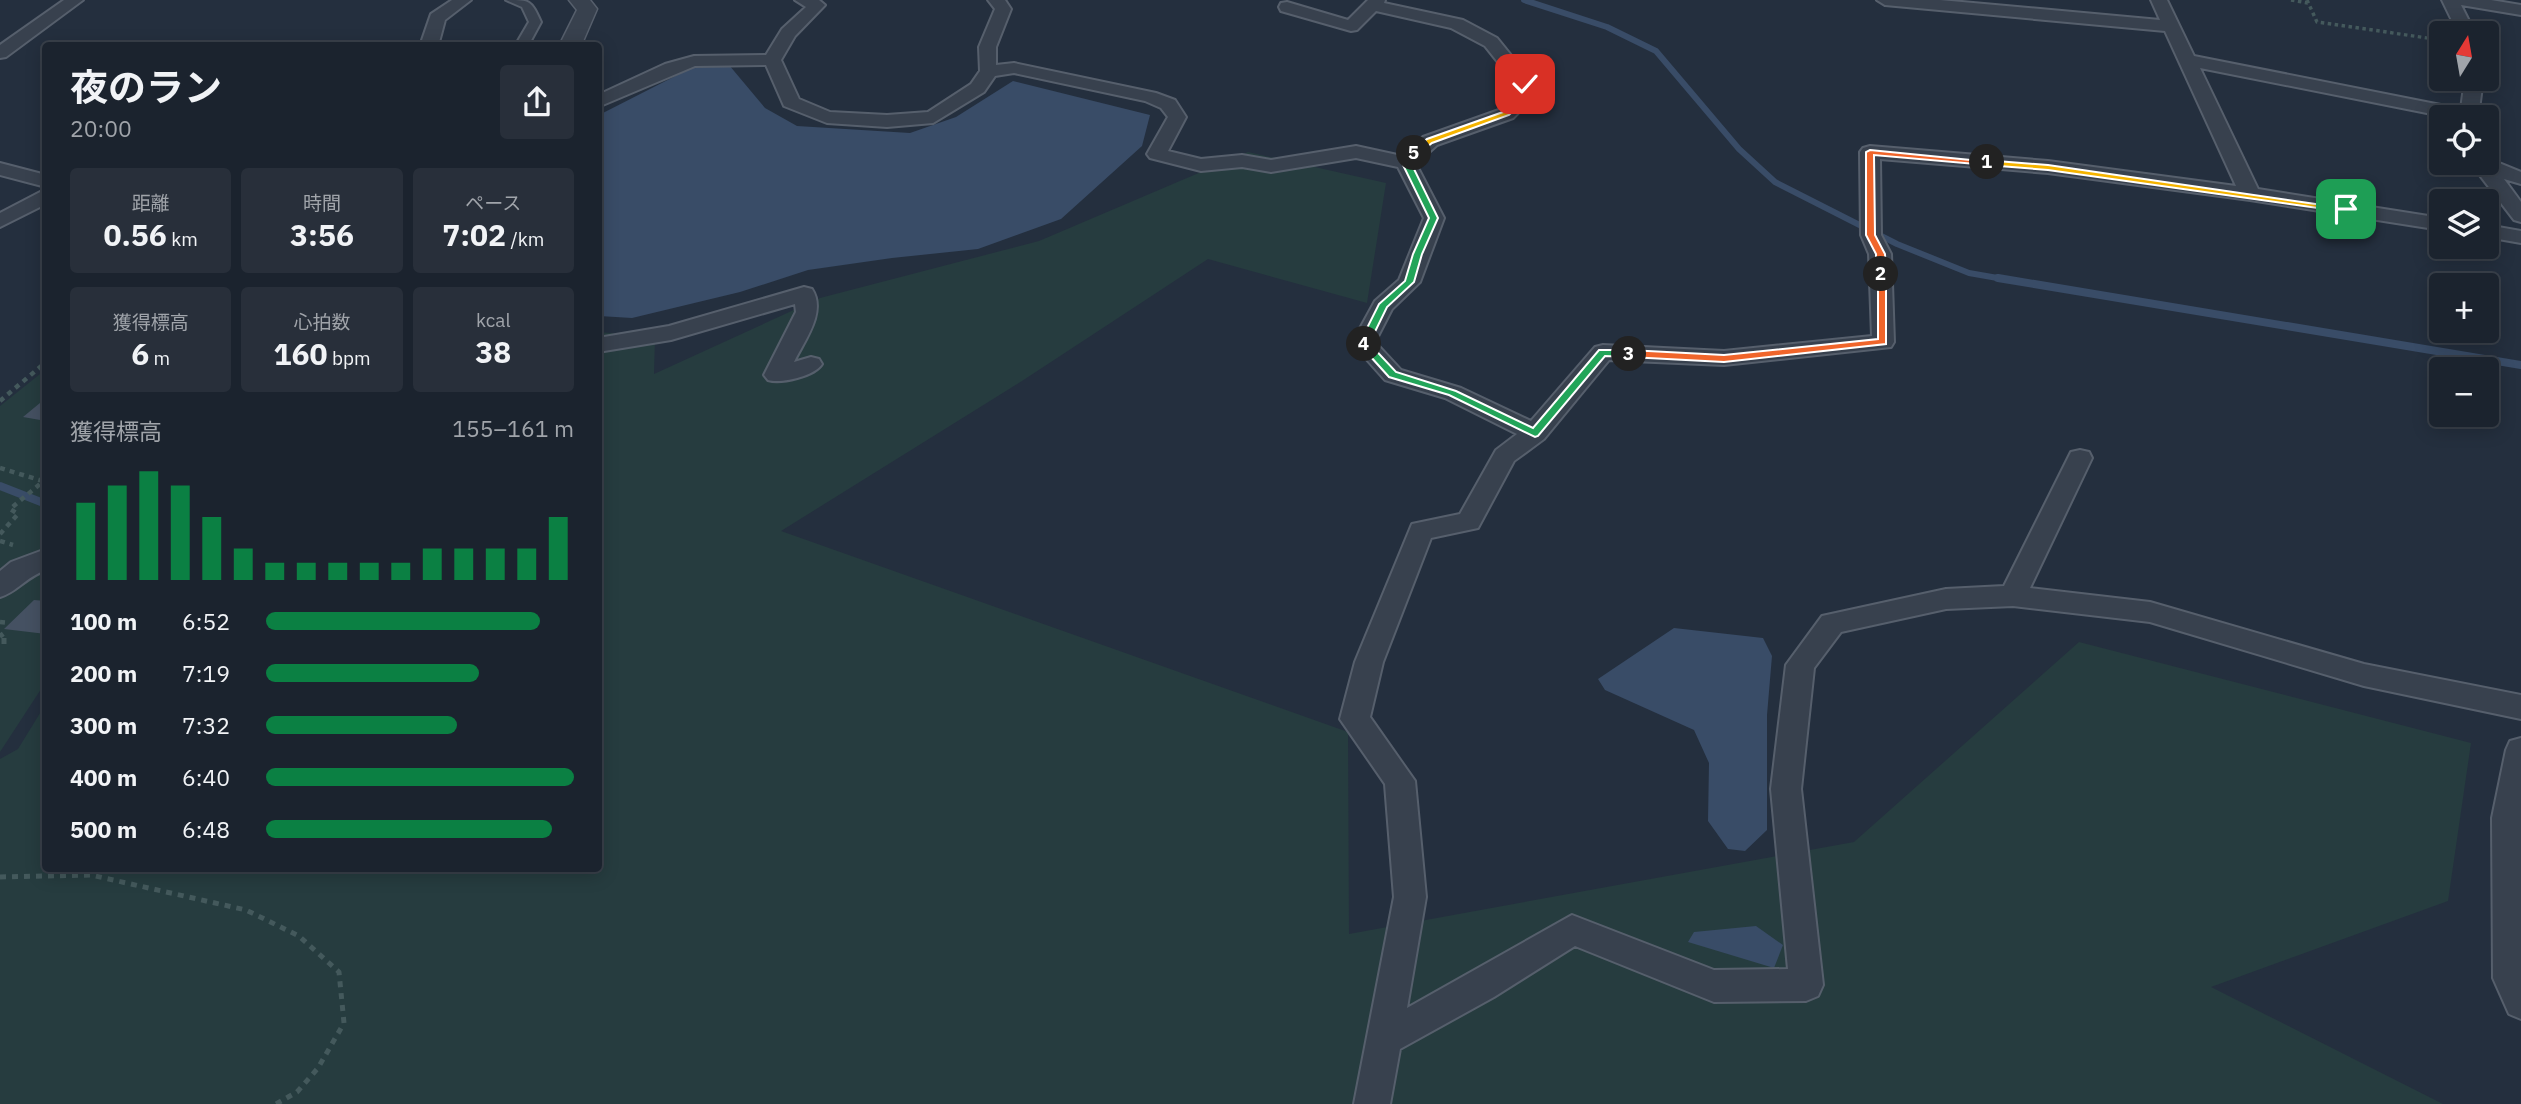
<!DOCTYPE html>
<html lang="ja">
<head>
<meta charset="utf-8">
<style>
	:root { --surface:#1b232e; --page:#282f3a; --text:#f1f3f6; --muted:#a0a4aa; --line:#39404a; --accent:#0b8043 }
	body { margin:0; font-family:"IBM Plex Sans","Noto Sans JP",sans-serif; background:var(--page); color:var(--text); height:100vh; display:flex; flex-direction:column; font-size:26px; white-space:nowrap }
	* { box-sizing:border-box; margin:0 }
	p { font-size:23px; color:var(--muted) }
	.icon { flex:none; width:38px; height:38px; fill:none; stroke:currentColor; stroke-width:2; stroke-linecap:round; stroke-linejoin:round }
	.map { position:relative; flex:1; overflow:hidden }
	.details { position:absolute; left:42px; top:42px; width:560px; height:830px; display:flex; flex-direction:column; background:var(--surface); border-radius:7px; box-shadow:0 4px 18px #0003,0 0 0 2px var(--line) }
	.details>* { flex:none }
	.needle { width:46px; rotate:11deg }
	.fabs { position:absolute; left:2429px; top:21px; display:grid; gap:14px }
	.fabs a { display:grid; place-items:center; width:70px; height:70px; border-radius:7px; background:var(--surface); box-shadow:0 4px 18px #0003,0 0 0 2px var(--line); font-size:35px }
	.pin { position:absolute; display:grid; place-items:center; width:60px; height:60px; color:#fff; margin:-30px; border-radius:14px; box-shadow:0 4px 10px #0006 }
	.km { position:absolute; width:35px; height:35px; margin:-18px; border-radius:50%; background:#222; color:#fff; font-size:19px; line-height:35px; text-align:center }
	.round { display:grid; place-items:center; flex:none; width:74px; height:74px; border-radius:7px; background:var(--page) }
	.headline { display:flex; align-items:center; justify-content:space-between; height:119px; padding:0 28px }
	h1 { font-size:38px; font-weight:700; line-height:52px }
	.metrics { display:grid; grid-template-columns:repeat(3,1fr); gap:10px; height:119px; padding:7px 28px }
	.metrics div { display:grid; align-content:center; border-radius:7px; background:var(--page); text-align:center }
	.metrics b { font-size:30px; font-weight:700 }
	.metrics small { font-size:19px; font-weight:400 }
	.metrics p { font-size:19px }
	.chart { height:196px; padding:14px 28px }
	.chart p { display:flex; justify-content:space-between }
	.chart svg { width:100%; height:126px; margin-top:7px; stroke:var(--accent); stroke-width:6 }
	ul { padding:0 28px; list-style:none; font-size:23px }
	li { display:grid; grid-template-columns:112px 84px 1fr; align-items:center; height:52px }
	li i { height:18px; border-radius:9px; background:var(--accent) }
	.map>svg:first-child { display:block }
	.green { fill:#263c3f }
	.water { fill:#394c67 }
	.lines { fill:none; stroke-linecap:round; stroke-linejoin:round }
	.stream-far1 { stroke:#394c67; stroke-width:6 }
	.stream { stroke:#394c67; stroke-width:8 }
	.building { fill:#455162 }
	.pedestrian-casing { stroke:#565f6c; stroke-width:4 }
	.minor-casing { stroke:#565f6c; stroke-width:4 }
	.tertiary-casing { stroke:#565f6c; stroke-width:3 }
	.path-far2 { stroke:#44595c; stroke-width:3.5; stroke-dasharray:3.5 3.5; stroke-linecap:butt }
	.path-far1 { stroke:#44595c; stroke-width:4.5; stroke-dasharray:5 5; stroke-linecap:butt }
	.path { stroke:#44595c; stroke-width:5; stroke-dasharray:6 6; stroke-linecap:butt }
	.pedestrian { fill:#38414e; fill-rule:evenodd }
	.minor { fill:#38414e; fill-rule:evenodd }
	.tertiary { fill:#38414e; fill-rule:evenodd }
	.split-1 { fill:#f5b400; stroke:#fff; stroke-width:2 }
	.split-2 { fill:#f0652b; stroke:#fff; stroke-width:2 }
	.split-3 { fill:#f0652b; stroke:#fff; stroke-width:2 }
	.split-4 { fill:#22a559; stroke:#fff; stroke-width:2 }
	.split-5 { fill:#22a559; stroke:#fff; stroke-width:2 }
	.split-6 { fill:#f5b400; stroke:#fff; stroke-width:2 }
</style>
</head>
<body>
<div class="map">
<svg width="2521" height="1104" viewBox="0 0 2521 1104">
	<rect width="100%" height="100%" fill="#242f3e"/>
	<!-- green -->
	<path class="green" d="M1248,152l138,31 -19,120 -159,-44 -186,122 -241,150 567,201 1,202 505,-92 225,-200 392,101 -23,158 -237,86 232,117h-2443v-345l18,-10 27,-44 1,163h552l1,-536 56,5 -1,37 166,-76 219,-57z
		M45,370v313l-45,69v-346z"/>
	<!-- water -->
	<path class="water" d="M697,65h32l36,43 32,18 113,7 46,-16 57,-36 137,34 -8,31 -81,73 -83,30 -86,9 -84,12 -68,22 -108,26 -33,-2v-201z
		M1674,628l89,10 9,18 -5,59v115l-22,21 -17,-2 -20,-28 1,-58 -15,-33 -89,-40 -7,-11z
		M1756,926l27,19 -9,23 -86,-26 6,-10z"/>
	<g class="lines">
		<!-- stream-far1 -->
		<path class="stream-far1" d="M1524,0l83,27 49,24 83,98 36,33 122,62 72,29 40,7"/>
		<!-- stream -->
		<path class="stream" d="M1998,278l523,87
			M0,486l46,18"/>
	</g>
	<!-- building -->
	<path class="building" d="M46,398v23l-23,-4z
		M34,600l12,1v33l-42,-5z"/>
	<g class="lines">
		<!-- pedestrian casing -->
		<g class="pedestrian-casing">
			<path id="pedestrian" d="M506,0c24,0 25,0 35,22l-13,24h-13l14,-24 -7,-15z"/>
		</g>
		<!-- minor casing -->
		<g class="minor-casing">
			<path id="minor" d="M64,0h19l-77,57 -6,1v-13z
				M452,0h19l-26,20 -7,26h-18l11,-32z
				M795,0h24l6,5 -30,31 -14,24 18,39 31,13 57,3 41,-3 43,-28 9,-13 -1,-24 16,-38 -7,-9h17l6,9 -15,38v18l18,-2 142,30 19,7 11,17 -18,34 33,8 41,-4 29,5 85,-14 46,10 21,-19 76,-27 20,-17 -3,-8 -31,-39 -34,-18 -75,-17 -19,19 -6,1 -70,-20 -2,-4 2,-4 6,-1 61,18 20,-20h17l-1,3 79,17 34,18 34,42 6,14 -24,24 -76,27 -21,19 28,54 -24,64 -28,27 -17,33 26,28 60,18 70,33 64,-74 8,-2 121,6 148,-15 -3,-82 -8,-19 -1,-83 3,-4 7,-2 178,15 188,25 -71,-155 -280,-26 -8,-5h63l220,20 -9,-20h16l27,56 267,53 4,-30h18l-5,38h-31l-247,-49 58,121 183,29v12l-191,-30 -202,-27 -168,-14 1,76 10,19 3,88 -3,5 -167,18 -115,-5 -65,79 -30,22 -36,67 -47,10 -48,124 -13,55 45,64 11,116 -19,111 165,-93 142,55 74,-1 -17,-180 15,-124 36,-49 124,-27 58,-3 67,-134 9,-2 9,2 3,6 -62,130 120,14 214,62 157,31v24l-157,-33 -214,-64 -137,-16 -67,3 -105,23 -27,36 -13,121 22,196 -5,11 -12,5 -92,1 -139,-56 -81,51 -94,52 -10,55h-36l40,-207 -9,-113 -45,-65 15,-57 57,-138 48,-10 36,-64 21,-16 -72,-36 -60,-18 -33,-37 23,-42 24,-21 25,-62 -26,-51 -42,-9 -85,14 -29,-5 -41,4 -51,-13 -3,-4 21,-37 -7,-9 -16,-7 -131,-28 -19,3 -11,16 -51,31 -46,4 -60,-4 -43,-17 -18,-41 -71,1 -97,41v-12l67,-31 29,-8 72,-1 16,-26 24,-22z
				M2442,0h49l30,5v10l-60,-10 14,28h-17z
				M2487,158l34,14v12l-17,-5 17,23v20l-7,-2 -42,-55v-2h15z
				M0,163l46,12v12l-46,-12z
				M46,189v15l-46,23v-14z
				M2487,225l34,6v12l-34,-6z
				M804,287l8,2c15,23 -8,52 -18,73l17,-5 8,2 3,5c-7,12 -41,20 -54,16l-4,-5 32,-63 -1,-8 -124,36 -73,12v-14l71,-12z
				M46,549v21c-20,7 -29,22 -46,27v-26l11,-9z
				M2521,738v281l-12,-5 -16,-36 -1,-160 14,-68 4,-9z"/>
		</g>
		<!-- tertiary casing -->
		<g class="tertiary-casing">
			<path id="tertiary" d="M569,0h21l7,9 -16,37h-22l18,-36z"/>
		</g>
		<!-- path-far2 -->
		<path class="path-far2" d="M2291,0l17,3
			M2307,0l10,22 124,18"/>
		<!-- path-far1 -->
		<path class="path-far1" d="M0,401l46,-39
			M0,468l43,13
			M0,534l18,-20 -8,-5 36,-30
			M0,541l13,4
			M0,622l10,1
			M0,633l5,7"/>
		<!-- path -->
		<path class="path" d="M4,638v9
			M0,877l91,-2 155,35 53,26 40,36 5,51 -26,45 -21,24 -21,12"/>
		<!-- pedestrian -->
		<use href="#pedestrian" class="pedestrian"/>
		<!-- minor -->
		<use href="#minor" class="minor"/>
		<!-- tertiary -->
		<use href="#tertiary" class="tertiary"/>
	</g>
	<!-- split-1 -->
	<path class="split-1" d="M1984,160l64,5 302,44 -4,3 -298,-42 -61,-5z"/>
	<!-- split-2 -->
	<path class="split-2" d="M1870,150l121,12 -4,3 -113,-10 1,80 10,19 1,20 -5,3 -5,-3v-20l-10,-19v-83z"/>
	<!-- split-3 -->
	<path class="split-3" d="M1878,272l8,2v70l-162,18 -95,-5 -5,-3 5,-4 95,5 154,-16z"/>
	<!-- split-4 -->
	<path class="split-4" d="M1361,342h7l28,30 60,19 77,37 66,-78h30l5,4 -5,3 -24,-1 -67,80 -3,1 -86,-42 -60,-18 -28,-31z"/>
	<!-- split-5 -->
	<path class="split-5" d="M1412,152l7,1 -8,10 27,55 -16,36 -8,28 -27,25 -18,37 -5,3 -5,-3 20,-40 26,-23 8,-27 16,-36 -27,-55z"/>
	<!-- split-6 -->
	<path class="split-6" d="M1525,81l4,3 3,10 -23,21 -77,28 -15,12 -7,-2 17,-14 76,-27 21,-18 -3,-10z"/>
</svg>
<div class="fabs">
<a><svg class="needle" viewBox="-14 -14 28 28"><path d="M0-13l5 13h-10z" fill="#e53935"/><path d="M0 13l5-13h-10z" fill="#a0a4aa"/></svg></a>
<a><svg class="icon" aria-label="locate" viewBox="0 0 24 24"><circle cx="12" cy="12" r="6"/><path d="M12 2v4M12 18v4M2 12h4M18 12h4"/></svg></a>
<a><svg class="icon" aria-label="layers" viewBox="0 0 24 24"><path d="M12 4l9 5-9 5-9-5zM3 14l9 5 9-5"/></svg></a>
<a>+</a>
<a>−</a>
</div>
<div class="pin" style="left:2346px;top:209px;background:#1e9e55"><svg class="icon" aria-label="arrive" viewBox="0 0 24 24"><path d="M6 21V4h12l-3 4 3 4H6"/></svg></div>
<div class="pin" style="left:1525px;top:84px;background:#d93025"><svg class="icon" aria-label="check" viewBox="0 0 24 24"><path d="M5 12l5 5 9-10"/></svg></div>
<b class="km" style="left:1987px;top:162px">1</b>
<b class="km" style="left:1881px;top:274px">2</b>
<b class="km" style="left:1629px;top:354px">3</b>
<b class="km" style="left:1364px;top:344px">4</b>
<b class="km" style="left:1414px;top:153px">5</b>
<section class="details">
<div class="headline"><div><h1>夜のラン</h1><p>20:00</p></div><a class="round"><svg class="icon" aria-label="share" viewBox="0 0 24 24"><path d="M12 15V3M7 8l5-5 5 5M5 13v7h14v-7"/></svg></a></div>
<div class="metrics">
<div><p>距離</p><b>0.56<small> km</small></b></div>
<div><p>時間</p><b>3:56</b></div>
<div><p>ペース</p><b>7:02<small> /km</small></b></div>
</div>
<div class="metrics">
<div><p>獲得標高</p><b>6<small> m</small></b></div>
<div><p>心拍数</p><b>160<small> bpm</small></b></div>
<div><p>kcal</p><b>38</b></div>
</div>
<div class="chart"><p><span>獲得標高</span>155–161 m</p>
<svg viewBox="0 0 160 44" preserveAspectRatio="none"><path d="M5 44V17M15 44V11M25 44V6M35 44V11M45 44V22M55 44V33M65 44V38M75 44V38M85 44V38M95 44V38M105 44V38M115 44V33M125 44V33M135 44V33M145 44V33M155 44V22"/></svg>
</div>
<ul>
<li><b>100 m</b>6:52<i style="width:89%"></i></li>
<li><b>200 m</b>7:19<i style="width:69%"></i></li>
<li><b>300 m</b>7:32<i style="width:62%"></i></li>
<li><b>400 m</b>6:40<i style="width:100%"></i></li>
<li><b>500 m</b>6:48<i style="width:93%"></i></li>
</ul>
</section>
</div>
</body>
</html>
